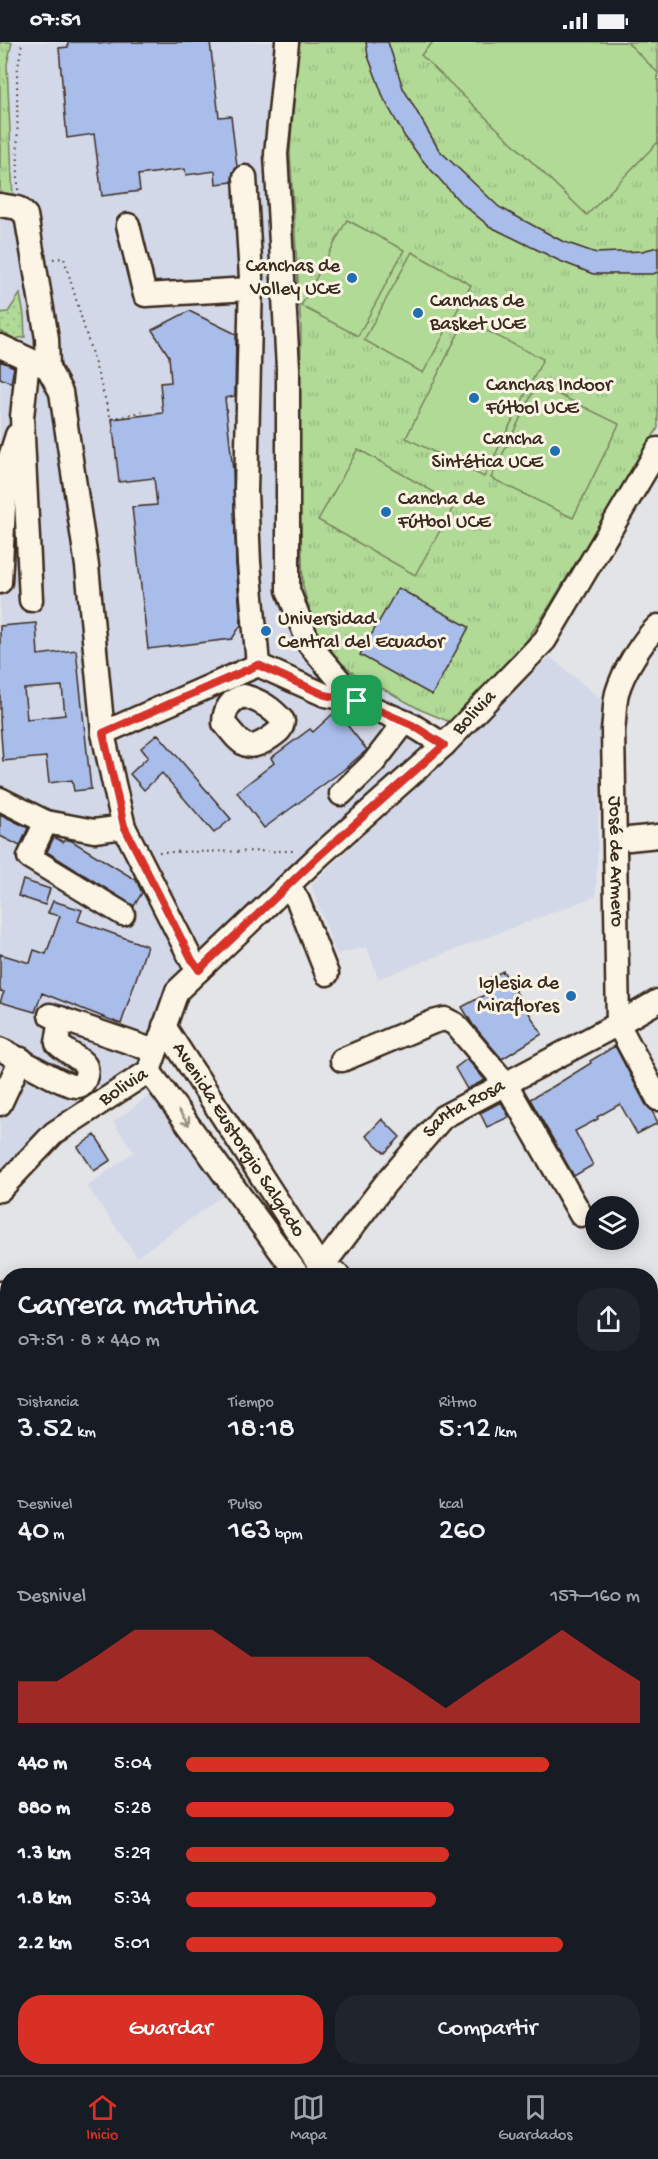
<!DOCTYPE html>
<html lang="es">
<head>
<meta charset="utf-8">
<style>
	:root { --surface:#171b24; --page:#20242c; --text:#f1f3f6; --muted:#9ea1a6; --line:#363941; --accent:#d93025 }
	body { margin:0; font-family:"Gochi Hand",sans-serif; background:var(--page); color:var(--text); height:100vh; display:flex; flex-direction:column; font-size:22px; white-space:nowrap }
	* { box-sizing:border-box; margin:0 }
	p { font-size:20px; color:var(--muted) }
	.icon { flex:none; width:33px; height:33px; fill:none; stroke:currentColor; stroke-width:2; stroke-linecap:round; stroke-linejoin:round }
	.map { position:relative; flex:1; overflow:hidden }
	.side { position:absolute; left:0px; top:1226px; width:658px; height:808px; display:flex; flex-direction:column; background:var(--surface); border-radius:24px 24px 0 0; box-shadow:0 3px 15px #0003 }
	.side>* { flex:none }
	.fabs { position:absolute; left:585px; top:1154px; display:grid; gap:12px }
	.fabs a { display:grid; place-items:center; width:54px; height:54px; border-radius:50%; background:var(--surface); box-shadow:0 3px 15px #0003; font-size:30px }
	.pin { position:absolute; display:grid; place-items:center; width:51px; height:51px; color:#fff; margin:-26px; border-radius:12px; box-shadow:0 3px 9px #0006 }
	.round { display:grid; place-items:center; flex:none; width:63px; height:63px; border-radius:24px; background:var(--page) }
	.head { display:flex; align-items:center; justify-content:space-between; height:102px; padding:0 18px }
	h1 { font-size:33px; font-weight:600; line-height:45px }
	.metrics { display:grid; grid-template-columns:repeat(3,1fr); gap:9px; height:102px; padding:6px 18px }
	.metrics div { display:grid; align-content:center }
	.metrics b { font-size:30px; font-weight:600 }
	.metrics small { font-size:16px; font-weight:400 }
	.metrics p { font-size:16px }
	.chart { height:168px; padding:12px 18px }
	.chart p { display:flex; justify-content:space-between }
	.chart svg { width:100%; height:108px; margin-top:6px; fill:var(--accent); opacity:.7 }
	.action { display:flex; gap:12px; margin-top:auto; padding:12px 18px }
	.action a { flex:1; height:69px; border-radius:24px; background:var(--accent); color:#fff; font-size:24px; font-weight:600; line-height:69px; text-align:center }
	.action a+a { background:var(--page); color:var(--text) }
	ul { padding:0 18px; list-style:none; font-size:20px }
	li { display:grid; grid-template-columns:96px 72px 1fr; align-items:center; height:45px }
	li i { height:15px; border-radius:8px; background:var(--accent) }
	.status { display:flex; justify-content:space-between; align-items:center; height:42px; padding:0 30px; background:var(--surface); direction:ltr }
	.status svg { height:16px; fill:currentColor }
	.menu { display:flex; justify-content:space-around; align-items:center; height:84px; border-top:2px solid var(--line); background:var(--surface); font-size:16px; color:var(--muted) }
	.menu a { display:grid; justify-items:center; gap:3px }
	.menu .current { color:var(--accent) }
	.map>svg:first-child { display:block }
	.built { fill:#d2d8e8 }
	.grass { fill:url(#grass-dots); stroke:#76825a; stroke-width:1.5 }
	.park { fill:url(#park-tufts); stroke:#76825a; stroke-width:1.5 }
	.garden { fill:#b1da97; stroke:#76825a; stroke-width:1.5 }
	.building { fill:#a9bdeb; stroke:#3b2a1e; stroke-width:1.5; fill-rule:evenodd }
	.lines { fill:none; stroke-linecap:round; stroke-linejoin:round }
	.minor-casing { stroke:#3b2a1e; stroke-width:27 }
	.major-casing { stroke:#3b2a1e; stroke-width:32 }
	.path { stroke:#3b2a1e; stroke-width:2; stroke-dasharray:1.5 4.5; stroke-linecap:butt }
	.minor { stroke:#fcf5e5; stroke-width:22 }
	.major { stroke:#fcde96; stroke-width:27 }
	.oneway { stroke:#9c9082 }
	.route-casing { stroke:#fff; stroke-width:12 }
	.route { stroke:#d93025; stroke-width:8 }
	.poi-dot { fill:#1f6fb2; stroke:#fcf5e5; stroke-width:2 }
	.labels { text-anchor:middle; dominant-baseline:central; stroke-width:6; stroke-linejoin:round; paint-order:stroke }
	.poi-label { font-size:20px; fill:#3b2a1e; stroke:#fcf5e5; text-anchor:start }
	.street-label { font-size:20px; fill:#3b2a1e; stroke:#fcf5e5 }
</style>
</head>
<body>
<div class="status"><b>07:51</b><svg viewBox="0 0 49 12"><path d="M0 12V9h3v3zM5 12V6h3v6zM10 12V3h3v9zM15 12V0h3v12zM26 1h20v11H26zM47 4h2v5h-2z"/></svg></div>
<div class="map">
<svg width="658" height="2033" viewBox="0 0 658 2033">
	<defs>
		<pattern id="grass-dots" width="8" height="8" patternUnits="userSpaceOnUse" patternTransform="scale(1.5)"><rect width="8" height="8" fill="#b1da97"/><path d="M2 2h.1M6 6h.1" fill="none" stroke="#99bb82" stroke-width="1.8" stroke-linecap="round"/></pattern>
		<pattern id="park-tufts" width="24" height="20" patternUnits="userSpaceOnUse" patternTransform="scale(1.5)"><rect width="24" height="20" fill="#b1da97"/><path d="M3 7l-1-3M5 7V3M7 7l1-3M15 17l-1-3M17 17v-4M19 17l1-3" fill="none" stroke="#99bb82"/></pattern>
	</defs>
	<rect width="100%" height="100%" fill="#e3e4e7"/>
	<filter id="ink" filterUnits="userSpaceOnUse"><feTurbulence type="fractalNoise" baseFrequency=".0167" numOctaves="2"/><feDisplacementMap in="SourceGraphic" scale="12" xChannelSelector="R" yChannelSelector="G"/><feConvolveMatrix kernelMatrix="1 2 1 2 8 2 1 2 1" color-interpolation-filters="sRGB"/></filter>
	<g filter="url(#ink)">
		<!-- built -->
		<path class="built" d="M0,0h658v386l-108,177 -95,119 -34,-14 -16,25 21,15 -234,211 -23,23 -28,80 -141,113z
			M550,615l52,43 -6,196 -218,83 -11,-32 -31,7 -25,-69z
			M153,1051l72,101 -88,63 -50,-71 47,-34 -21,-30z"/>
		<!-- grass -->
		<path class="grass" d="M20,252l4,21 1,22 -10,2 -15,-8v-18l8,-1z"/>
		<!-- park -->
		<path class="park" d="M0,0h12l-5,22 6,135 -13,-2z
			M298,0h360v386l-108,177 -34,52 -61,67 -34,-14 -50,-28 -5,1 -41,-33 -14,-33 -8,-31 -4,-111 2,-144 -11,-179z
			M0,1718h8v308h643v-240l7,7v240h-658z"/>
		<!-- garden -->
		<path class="garden" d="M433,0h194l31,31v69l-71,73 -166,-160z
			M347,178l57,30 -46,86 -57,-30z
			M412,210l59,33 -48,88 -59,-33z
			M465,278l78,39 -59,118 -78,-39z
			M537,342l82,40 -46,94 -82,-40z
			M358,407l97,55 -40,71 -97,-55z"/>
		<!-- building -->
		<path class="building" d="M68,0h30l1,2 15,-2h96l9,75 12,-1 6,51 -4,5 -1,10 -16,2 -1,-13 -29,4 -1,-6 -47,6 2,16 -38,5 -8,-62 -27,4 -8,-90 9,-1z
			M366,0h22l15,46 36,62 60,57 63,34 34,12 46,-2 16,-4v25l-5,2h-60l-33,-13 -71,-35 -29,-24 -36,-40 -19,-25 -21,-38 -16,-43z
			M189,269l47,23 -1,62 -10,2 8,73 3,93 5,61 -9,14 -84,10 -16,-142 25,-2 -3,-27 -35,4 -7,-63 51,-6 -3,-30 11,-1 -2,-26 -17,-26z
			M0,319l14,6 -3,16 -11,-5z
			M398,546l71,39 -37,68 -72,-40z
			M36,581l2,32 38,-5 15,139 -17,2 -2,-11 -23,3 -3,-26 -43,4 -3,-40v-95zM62,644l3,29 -38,4 -3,-30z
			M336,669l31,39 -25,21 -78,57 -27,-36 37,-29 -3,-5 39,-29 3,3z
			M158,692l73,85 -17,14 -52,-60 -18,17 -14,-16 18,-17 -7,-9z
			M0,772l28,14 -8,18 -20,-10z
			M54,795l9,5 2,-3 7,2 64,39 6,13 -8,13 -87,-54z
			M23,838l27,9 -5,16 -27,-9z
			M53,859l29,9 -4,11 69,25 -26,78 -79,-31 -7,19 -35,-10 4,-10 -4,-1v-37l30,9 4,-13 12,4 14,-38 -12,-3z
			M503,929l39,63 -40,25 -29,-34 -11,-18 28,-15 -6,-11z
			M615,1004l31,59 6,6 6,12 -21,11 -17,-30 -23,13 1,2 -23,12 18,34 -19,11 -44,-77 24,-13 37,-23 -1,-2z
			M467,1017l18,21 -18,9 -12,-21z
			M501,1060l8,15 -22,10 -7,-14z
			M382,1077l18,18 -15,16 -19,-17z
			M95,1093l16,25 -17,11 -16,-24z"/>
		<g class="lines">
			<!-- minor casing -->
			<g class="minor-casing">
				<g id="minor">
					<path d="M287,0l-11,112 12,214v222l21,54 48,57 55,24 32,20"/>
					<path d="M245,135l6,101 -5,213 3,72 9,102"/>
					<path d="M0,163l18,3 8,7 21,123 1,30"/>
					<path d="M128,183l17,70 105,-6"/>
					<path d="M0,304l48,22 13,24 26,174 16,167 11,51 10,43 68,134 7,9"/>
					<path d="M28,318l-6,57 9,183"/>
					<path d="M0,540l6,-112 11,-35"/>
					<path id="s1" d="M658,584c-16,15 -35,46 -41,67 -3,12 -2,25 -4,37l5,294 40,75"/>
					<path d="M244,654c17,5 28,12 39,25 -1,9 -5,11 -12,16 -25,18 -30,6 -47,-14 0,-14 7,-24 20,-27z"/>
					<path d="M103,691l155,-68 67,30 32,6"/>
					<path d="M341,752l33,-32 31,-40"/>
					<path d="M0,757l46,23 48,9 30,-4"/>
					<path d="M46,780l-17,35 94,57"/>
					<path d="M629,797l29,-3"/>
					<path d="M289,844l9,15 29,73"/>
					<path d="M50,973l105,36"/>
					<path id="s2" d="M164,984l157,242 17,7"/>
					<path d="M0,1007c13,6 67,39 77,37 7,0 11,-12 9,-19 -2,-7 -22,-16 -29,-24l4,-25"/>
					<path d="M342,1018l91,-38 12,-3 10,5 51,60 75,131"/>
					<path d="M149,1029l149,204"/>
					<path d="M0,1062l21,-45"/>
					<path id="s3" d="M0,1148l54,-57 95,-62 28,-80 143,-136 124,-110 101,-105 113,-191"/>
					<path id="s4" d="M318,1233l3,-7 64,-84 58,-67 175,-93 40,-23"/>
					<path d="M0,1251h8"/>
					<path d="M651,1353l7,3"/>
					<path d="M0,1383l8,1"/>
					<path d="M651,1385l7,3"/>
					<path d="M0,1514h8"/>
					<path d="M0,1532h8"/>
					<path d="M651,1574l7,3"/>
					<path d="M651,1593l7,3"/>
				</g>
			</g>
			<!-- major casing -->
			<g class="major-casing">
				<path id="major" d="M0,1651h8
					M0,1682h8
					M651,1699l7,5
					M651,1755l7,5"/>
			</g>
			<!-- path -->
			<path class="path" d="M18,148l-1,-116 5,-32
				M53,217l11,-1 47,161 34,-8
				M159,810l137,-1
				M0,1887l8,8
				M498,2026l5,7"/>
			<!-- minor -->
			<use href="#minor" class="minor"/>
			<!-- major -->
			<use href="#major" class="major"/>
		</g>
		<!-- one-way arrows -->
		<defs><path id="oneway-shaft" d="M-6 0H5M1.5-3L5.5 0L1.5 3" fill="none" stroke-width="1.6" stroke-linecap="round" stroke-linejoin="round" transform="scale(1.5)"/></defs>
		<use class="oneway" href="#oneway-shaft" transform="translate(184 1076) rotate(54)"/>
	</g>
	<g class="lines" filter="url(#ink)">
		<!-- route casing -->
		<g class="route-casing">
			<path id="route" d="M258,623l67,30 32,6 55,24 32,20 -124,110 -121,115 -7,-10 -68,-134 -21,-93z"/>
		</g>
		<!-- route -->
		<use href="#route" class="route"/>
	</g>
	<!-- markers -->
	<g class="poi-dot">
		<circle cx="352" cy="236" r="6"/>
		<circle cx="418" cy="271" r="6"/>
		<circle cx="474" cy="356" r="6"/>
		<circle cx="555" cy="409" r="6"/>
		<circle cx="386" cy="470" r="6"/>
		<circle cx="266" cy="589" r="6"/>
		<circle cx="571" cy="954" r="6"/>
	</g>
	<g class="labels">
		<!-- poi labels -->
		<g class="poi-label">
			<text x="340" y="225" text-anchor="end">Canchas de<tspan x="340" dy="23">Volley UCE</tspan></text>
			<text x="430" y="260">Canchas de<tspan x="430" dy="23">Basket UCE</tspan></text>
			<text x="486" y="344">Canchas Indoor<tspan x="486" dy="23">Fútbol UCE</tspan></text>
			<text x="543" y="398" text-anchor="end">Cancha<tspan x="543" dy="23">Sintética UCE</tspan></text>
			<text x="398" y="458">Cancha de<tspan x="398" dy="23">Fútbol UCE</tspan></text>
			<text x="278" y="578">Universidad<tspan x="278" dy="23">Central del Ecuador</tspan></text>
			<text x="559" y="942" text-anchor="end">Iglesia de<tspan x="559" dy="23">Miraflores</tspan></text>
		</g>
		<!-- street labels -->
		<g class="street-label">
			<text stroke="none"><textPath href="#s3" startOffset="684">Bolivia</textPath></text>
			<text stroke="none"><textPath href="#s1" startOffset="248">José de Armero</textPath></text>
			<text stroke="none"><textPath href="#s3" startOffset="162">Bolivia</textPath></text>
			<text stroke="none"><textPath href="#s4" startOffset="224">Santa Rosa</textPath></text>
			<text stroke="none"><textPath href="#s2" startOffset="136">Avenida Eustorgio Salgado</textPath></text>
		</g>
	</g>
</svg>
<div class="fabs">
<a><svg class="icon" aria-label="layers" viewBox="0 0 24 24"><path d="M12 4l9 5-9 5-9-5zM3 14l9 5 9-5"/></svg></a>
</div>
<div class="pin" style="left:357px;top:659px;background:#1e9e55"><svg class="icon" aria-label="arrive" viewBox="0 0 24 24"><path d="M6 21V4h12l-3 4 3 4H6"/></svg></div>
<section class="side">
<div class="head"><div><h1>Carrera matutina</h1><p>07:51 · 8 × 440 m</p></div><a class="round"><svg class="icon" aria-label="share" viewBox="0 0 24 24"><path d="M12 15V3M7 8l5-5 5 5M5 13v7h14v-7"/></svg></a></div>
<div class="metrics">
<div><p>Distancia</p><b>3.52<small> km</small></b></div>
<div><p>Tiempo</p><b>18:18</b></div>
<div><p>Ritmo</p><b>5:12<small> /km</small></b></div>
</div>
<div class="metrics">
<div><p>Desnivel</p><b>40<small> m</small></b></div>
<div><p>Pulso</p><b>163<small> bpm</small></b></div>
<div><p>kcal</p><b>260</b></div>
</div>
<div class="chart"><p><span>Desnivel</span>157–160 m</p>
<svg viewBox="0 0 160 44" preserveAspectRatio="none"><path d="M0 44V27L10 27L20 17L30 6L40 6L50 6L60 17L70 17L80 17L90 17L100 27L110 38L120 27L130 17L140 6L150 17L160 27V44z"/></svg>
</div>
<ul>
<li><b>440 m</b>5:04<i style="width:80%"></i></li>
<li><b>880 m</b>5:28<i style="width:59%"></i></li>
<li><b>1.3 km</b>5:29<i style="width:58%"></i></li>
<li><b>1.8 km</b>5:34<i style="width:55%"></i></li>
<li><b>2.2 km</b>5:01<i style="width:83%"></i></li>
</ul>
<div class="action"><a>Guardar</a><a>Compartir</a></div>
</section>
</div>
<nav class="menu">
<a class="current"><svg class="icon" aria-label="home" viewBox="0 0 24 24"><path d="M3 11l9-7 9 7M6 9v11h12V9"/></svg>Inicio</a>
<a><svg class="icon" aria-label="map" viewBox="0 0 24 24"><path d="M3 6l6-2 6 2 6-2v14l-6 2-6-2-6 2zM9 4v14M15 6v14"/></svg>Mapa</a>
<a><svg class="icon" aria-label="saved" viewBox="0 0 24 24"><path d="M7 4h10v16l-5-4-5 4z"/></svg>Guardados</a>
</nav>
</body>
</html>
